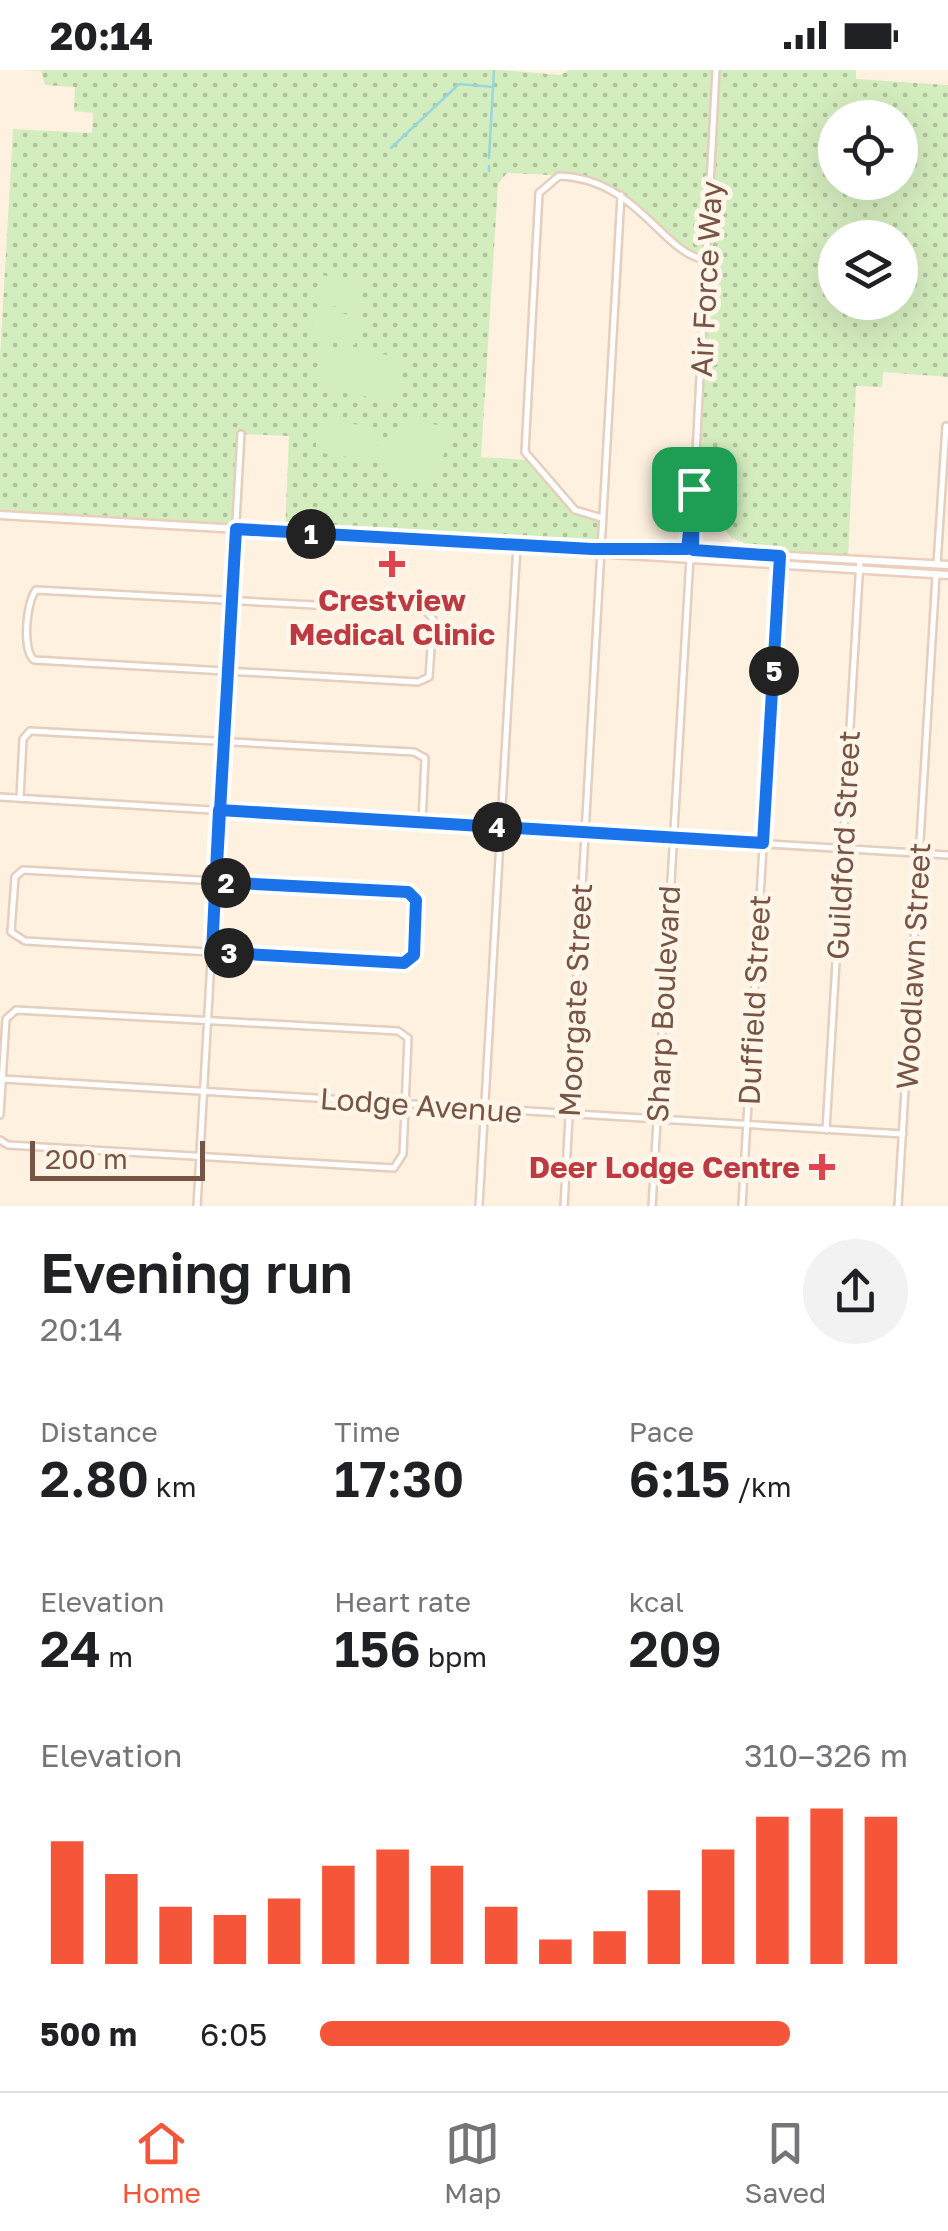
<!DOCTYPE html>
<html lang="en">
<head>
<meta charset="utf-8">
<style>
	:root { --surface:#fff; --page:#f2f2f2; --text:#202124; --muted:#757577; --line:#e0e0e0; --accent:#f55639 }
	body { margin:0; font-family:"Golos Text",sans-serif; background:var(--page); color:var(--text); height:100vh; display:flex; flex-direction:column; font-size:38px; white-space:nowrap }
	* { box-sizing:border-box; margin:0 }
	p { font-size:32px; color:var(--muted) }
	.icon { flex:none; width:55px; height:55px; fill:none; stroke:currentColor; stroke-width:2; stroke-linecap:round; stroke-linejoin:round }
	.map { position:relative; height:1136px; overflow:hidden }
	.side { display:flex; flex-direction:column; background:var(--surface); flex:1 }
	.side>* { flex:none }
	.controls { position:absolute; left:818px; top:30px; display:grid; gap:20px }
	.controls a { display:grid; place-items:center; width:100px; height:100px; border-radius:50%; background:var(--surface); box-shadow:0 10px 40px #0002; font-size:50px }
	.scale { position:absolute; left:30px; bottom:25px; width:175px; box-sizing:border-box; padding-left:10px; border:5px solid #785445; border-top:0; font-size:28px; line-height:35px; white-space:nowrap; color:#785445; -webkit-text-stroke:8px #fff5e9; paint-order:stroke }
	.pin { position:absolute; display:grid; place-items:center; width:85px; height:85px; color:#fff; margin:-42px; border-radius:20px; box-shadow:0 5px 15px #0006 }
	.km { position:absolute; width:50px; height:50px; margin:-25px; border-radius:50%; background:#222; color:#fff; font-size:28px; line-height:50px; text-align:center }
	.round { display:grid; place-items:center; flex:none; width:105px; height:105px; border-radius:52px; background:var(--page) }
	.overview { display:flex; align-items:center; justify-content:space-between; height:170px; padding:0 40px }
	h1 { font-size:55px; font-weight:600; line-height:75px }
	.metrics { display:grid; grid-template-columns:repeat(3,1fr); gap:15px; height:170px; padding:10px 40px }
	.metrics div { display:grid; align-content:center }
	.metrics b { font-size:50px; font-weight:600 }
	.metrics small { font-size:28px; font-weight:400 }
	.metrics p { font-size:28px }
	.chart { height:280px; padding:20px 40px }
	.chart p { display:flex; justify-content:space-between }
	.chart svg { width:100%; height:180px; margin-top:10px; stroke:var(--accent); stroke-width:6 }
	ul { padding:0 40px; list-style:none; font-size:32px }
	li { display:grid; grid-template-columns:160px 120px 1fr; align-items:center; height:75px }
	li i { height:25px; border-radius:12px; background:var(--accent) }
	.status { display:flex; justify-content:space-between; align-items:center; height:70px; padding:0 50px; background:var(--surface); direction:ltr }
	.status svg { height:28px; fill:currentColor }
	.tab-bar { display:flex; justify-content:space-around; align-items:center; height:140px; border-top:2px solid var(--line); background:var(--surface); font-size:28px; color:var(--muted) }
	.tab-bar a { display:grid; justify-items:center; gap:5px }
	.tab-bar .current { color:var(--accent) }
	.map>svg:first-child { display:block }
	.grass { fill:url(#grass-dots); fill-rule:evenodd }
	.garden { fill:#d4edbe }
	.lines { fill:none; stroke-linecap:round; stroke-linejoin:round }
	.stream { stroke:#98d7dc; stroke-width:2.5 }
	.street-casing { stroke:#e5cebe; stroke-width:10 }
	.secondary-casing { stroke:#ebcebb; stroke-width:11 }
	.street { stroke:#fff; stroke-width:5 }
	.secondary { stroke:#fff; stroke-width:6 }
	.route-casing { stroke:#fff; stroke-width:20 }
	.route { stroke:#1a73e8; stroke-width:12 }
	.health-dot { fill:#e0444e; stroke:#fff5e9; stroke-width:4 }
	.labels { text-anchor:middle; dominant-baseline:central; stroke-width:10; stroke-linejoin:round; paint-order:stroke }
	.street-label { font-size:30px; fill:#785445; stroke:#fff5e9 }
	.health-label { font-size:30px; font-weight:bold; fill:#be3a42; stroke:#fff5e9 }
</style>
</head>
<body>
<div class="status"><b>20:14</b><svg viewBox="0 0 49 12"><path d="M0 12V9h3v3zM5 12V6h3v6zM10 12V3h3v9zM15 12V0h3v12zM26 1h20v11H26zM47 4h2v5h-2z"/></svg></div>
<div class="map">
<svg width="948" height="1136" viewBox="0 0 948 1136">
	<defs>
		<pattern id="grass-dots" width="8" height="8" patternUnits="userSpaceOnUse" patternTransform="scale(2.5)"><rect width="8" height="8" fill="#d4edbe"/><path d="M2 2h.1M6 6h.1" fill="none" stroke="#b1c39c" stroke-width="1.8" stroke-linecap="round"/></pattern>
	</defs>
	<rect width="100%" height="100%" fill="#fef1e0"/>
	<!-- grass -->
	<path class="grass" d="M24,0h478l58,5 9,-5h287v9l92,6v292l-65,-5 -1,15 -26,-1 -8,173 -102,-6 -3,-11 -11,-4 -38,-44 13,-234c-33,-3 -57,-46 -85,-65 -34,-21 -77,-20 -115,-22l-9,11 -17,273 48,3 46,50 27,8 -2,32 -315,-18 4,-96 -48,-2 -5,95 -236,-14v-157l13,-229 79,4 1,-20 -19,-2 1,-24 -30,-2 -4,-14zM835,48h65v64h-65zM835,168h65v64h-65z"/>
	<!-- garden -->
	<path class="garden" d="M320,205l44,6 -4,29 -44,-6z
		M315,240l44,6 -4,29 -44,-6z
		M323,276l79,11 -6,44 -79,-12z
		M320,349l60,9 -5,33 -60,-9z
		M419,352l31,5 -12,53 -5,4 -54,-13c3,-25 12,-48 40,-49z"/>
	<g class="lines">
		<!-- stream -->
		<path class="stream" d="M391,78l68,-64 34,3
			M489,88l5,-88
			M489,101v-5"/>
		<!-- street casing -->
		<g class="street-casing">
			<path id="street" d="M694,422l22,-422
				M602,448l-27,-8 -50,-58 14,-259 20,-17c81,3 103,80 149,84
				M691,491l3,-58
				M937,494l9,-138
				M36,520l390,21 7,8 -4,58 -11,5 -384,-22c-12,-10 -8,-58 2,-70z
				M0,727l948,58
				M20,728l3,-59 7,-8 384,21 11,6 -3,65
				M23,800l385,22 8,8 -3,55 -2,6 -15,2 -371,-22 -14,-9 4,-55z
				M3,1009l900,55
				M0,1045l6,-96 10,-9 382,21 10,7 -5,116 -9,14 -386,-23 -8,-5
				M826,1060l34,-570
				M197,1136l44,-772
				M479,1136l38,-661
				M564,1136l57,-1011
				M652,1136l42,-717
				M742,1136l38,-651
				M898,1136l38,-631"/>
		</g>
		<!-- secondary casing -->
		<g class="secondary-casing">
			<path id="secondary" d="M0,445l600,35 12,4 336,21
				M601,479l11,-3 336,19"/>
		</g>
		<!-- street -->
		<use href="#street" class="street"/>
		<!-- secondary -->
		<use href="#secondary" class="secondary"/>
	</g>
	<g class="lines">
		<!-- route casing -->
		<g class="route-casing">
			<path id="route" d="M694,419l-7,60h-95l-356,-20 -20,353 192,10 8,8 -2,55 -10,8 -192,-11 7,-142 544,33 17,-287 -87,-6 1,-61"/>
		</g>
		<!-- route -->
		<use href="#route" class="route"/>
	</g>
	<!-- markers -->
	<g class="health-dot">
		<path d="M387 479h10v10h10v10h-10v10h-10v-10h-10v-10h10z"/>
		<path d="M817 1082h10v10h10v10h-10v10h-10v-10h-10v-10h10z"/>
	</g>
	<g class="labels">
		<!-- street labels -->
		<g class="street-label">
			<text transform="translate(706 209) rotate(-87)">Air Force Way</text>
			<text transform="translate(843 775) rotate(-87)">Guildford Street</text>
			<text transform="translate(913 896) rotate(-87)">Woodlawn Street</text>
			<text transform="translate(575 930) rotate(-87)">Moorgate Street</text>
			<text transform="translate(754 930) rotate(-87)">Duffield Street</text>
			<text transform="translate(663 934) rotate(-87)">Sharp Boulevard</text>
			<text transform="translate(421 1035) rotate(4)">Lodge Avenue</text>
		</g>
		<!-- health labels -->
		<g class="health-label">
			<text x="392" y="530">Crestview<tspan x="392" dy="34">Medical Clinic</tspan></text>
			<text x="800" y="1097" text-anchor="end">Deer Lodge Centre</text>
		</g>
	</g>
</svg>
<div class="controls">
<a><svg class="icon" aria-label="locate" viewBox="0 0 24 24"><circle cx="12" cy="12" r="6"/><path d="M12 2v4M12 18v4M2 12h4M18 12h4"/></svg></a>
<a><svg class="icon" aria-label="layers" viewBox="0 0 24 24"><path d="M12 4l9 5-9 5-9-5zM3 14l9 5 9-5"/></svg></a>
</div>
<div class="scale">200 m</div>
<div class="pin" style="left:694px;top:419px;background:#1e9e55"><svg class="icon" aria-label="arrive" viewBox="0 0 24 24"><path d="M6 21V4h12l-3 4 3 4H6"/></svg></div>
<b class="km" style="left:311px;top:464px">1</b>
<b class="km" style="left:226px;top:813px">2</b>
<b class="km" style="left:229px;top:883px">3</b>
<b class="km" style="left:497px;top:757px">4</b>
<b class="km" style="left:774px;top:601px">5</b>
</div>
<section class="side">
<div class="overview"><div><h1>Evening run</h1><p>20:14</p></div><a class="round"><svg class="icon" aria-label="share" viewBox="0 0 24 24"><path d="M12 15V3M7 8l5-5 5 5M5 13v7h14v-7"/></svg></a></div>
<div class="metrics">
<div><p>Distance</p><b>2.80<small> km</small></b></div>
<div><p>Time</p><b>17:30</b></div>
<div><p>Pace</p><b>6:15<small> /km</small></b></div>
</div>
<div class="metrics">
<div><p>Elevation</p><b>24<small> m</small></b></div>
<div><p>Heart rate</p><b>156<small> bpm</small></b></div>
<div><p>kcal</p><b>209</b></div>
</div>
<div class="chart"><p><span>Elevation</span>310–326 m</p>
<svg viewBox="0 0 160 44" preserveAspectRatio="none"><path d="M5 44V14M15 44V22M25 44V30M35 44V32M45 44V28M55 44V20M65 44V16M75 44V20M85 44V30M95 44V38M105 44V36M115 44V26M125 44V16M135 44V8M145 44V6M155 44V8"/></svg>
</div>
<ul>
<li><b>500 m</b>6:05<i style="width:80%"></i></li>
</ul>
</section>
<nav class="tab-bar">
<a class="current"><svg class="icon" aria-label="home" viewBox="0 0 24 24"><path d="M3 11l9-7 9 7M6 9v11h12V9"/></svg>Home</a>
<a><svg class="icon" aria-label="map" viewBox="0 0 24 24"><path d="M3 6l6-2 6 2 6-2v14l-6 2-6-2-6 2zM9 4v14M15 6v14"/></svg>Map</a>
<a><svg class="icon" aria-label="saved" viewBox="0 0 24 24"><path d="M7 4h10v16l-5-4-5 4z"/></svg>Saved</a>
</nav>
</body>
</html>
